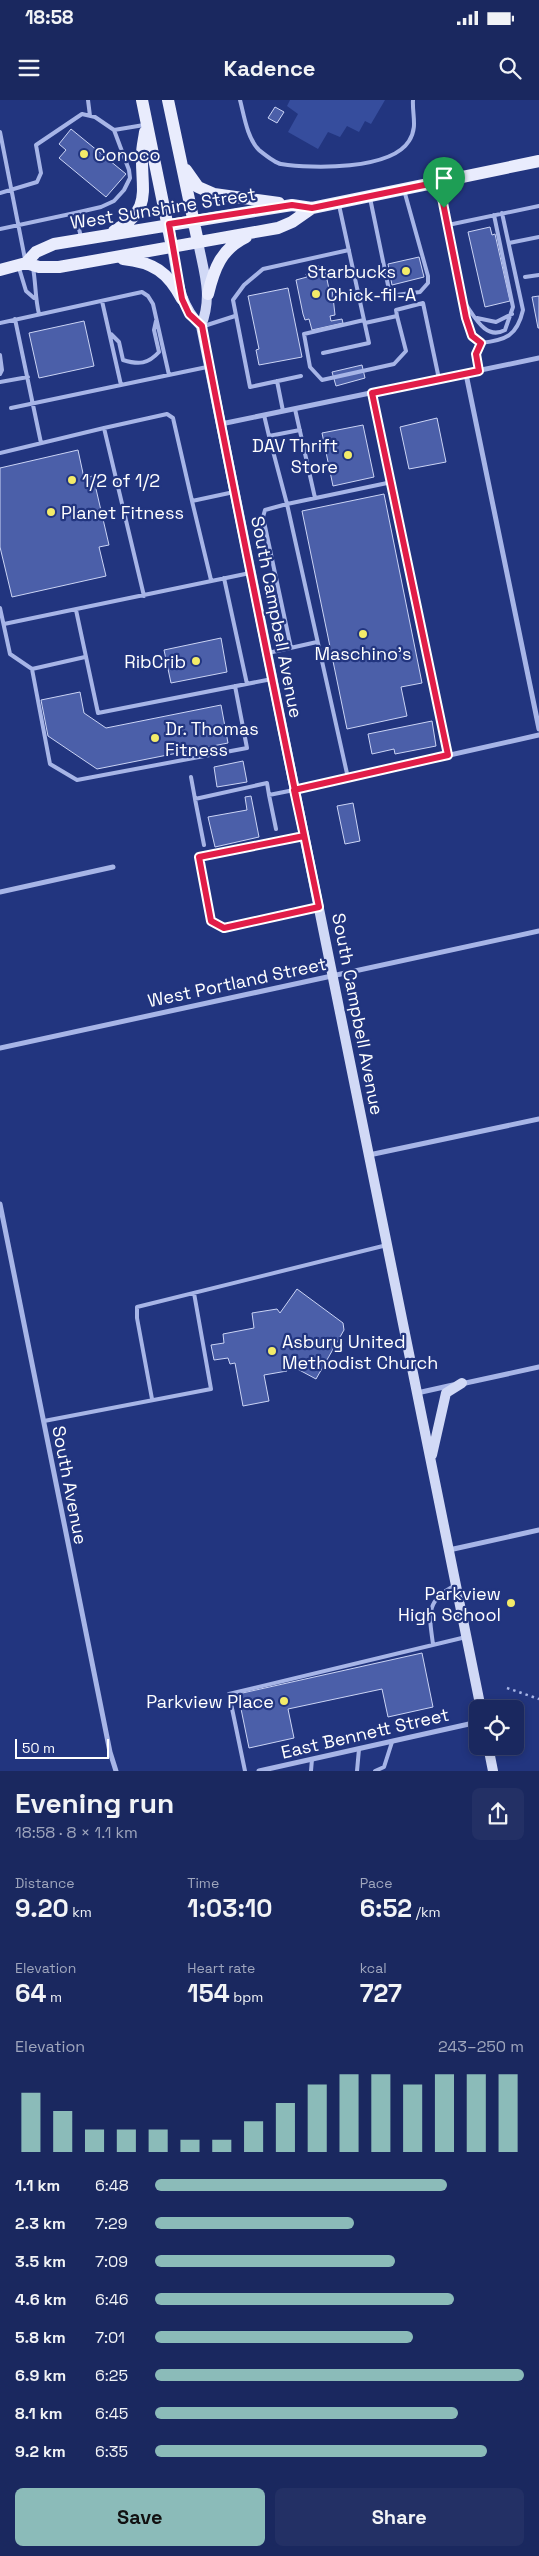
<!DOCTYPE html>
<html lang="en">
<head>
<meta charset="utf-8">
<style>
	:root { --surface:#1a285f; --page:#233065; --text:#f1f3f6; --muted:#9fa6bd; --line:#384474; --accent:#8bbbb9 }
	body { margin:0; font-family:"Space Grotesk",sans-serif; background:var(--page); color:var(--text); height:100vh; display:flex; flex-direction:column; font-size:19px; white-space:nowrap }
	* { box-sizing:border-box; margin:0 }
	p { font-size:16px; color:var(--muted) }
	.icon { flex:none; width:28px; height:28px; fill:none; stroke:currentColor; stroke-width:2; stroke-linecap:round; stroke-linejoin:round }
	.map { position:relative; height:1671px; overflow:hidden }
	.drawer { display:flex; flex-direction:column; background:var(--surface); flex:1 }
	.drawer>* { flex:none }
	.controls { position:absolute; left:469px; top:1600px; display:grid; gap:10px }
	.controls a { display:grid; place-items:center; width:55px; height:55px; border-radius:8px; background:var(--surface); box-shadow:0 2px 8px #0003,0 0 0 1px var(--line); font-size:25px }
	.scale { position:absolute; left:15px; bottom:12px; width:94px; box-sizing:border-box; padding-left:5px; border:2px solid #fff; border-top:0; font-size:14px; line-height:18px; white-space:nowrap; color:#fff; -webkit-text-stroke:4px #22357f; paint-order:stroke }
	.pin { position:absolute; display:grid; place-items:center; width:42px; height:42px; color:#fff; margin:-51px -21px; border-radius:50% 50% 50% 0; rotate:-45deg; box-shadow:0 0 5px #0007 }
	.pin .icon { rotate:45deg }
	.round { display:grid; place-items:center; flex:none; width:52px; height:52px; border-radius:8px; background:var(--page) }
	.overview { display:flex; align-items:center; justify-content:space-between; height:85px; padding:0 15px }
	h1 { font-size:28px; font-weight:700; line-height:38px }
	.metrics { display:grid; grid-template-columns:repeat(3,1fr); gap:8px; height:85px; padding:5px 15px }
	.metrics div { display:grid; align-content:center }
	.metrics b { font-size:25px; font-weight:700 }
	.metrics small { font-size:14px; font-weight:400 }
	.metrics p { font-size:14px }
	.chart { height:140px; padding:10px 15px }
	.chart p { display:flex; justify-content:space-between }
	.chart svg { width:100%; height:90px; margin-top:5px; stroke:var(--accent); stroke-width:6 }
	.button { display:flex; gap:10px; margin-top:auto; padding:10px 15px }
	.button a { flex:1; height:58px; border-radius:8px; background:var(--accent); color:#111; font-size:20px; font-weight:700; line-height:58px; text-align:center }
	.button a+a { background:var(--page); color:var(--text) }
	ul { padding:0 15px; list-style:none; font-size:16px }
	li { display:grid; grid-template-columns:80px 60px 1fr; align-items:center; height:38px }
	li i { height:12px; border-radius:6px; background:var(--accent) }
	.status { display:flex; justify-content:space-between; align-items:center; height:35px; padding:0 25px; background:var(--surface); direction:ltr }
	.status svg { height:14px; fill:currentColor }
	header { display:flex; justify-content:space-between; align-items:center; height:65px; padding:0 15px; background:var(--surface); font-size:22px; font-weight:700 }
	.map>svg:first-child { display:block }
	.green { fill:#364d9d }
	.building { fill:#4b5fa9; stroke:#cbd4f5 }
	.lines { fill:none; stroke-linecap:round; stroke-linejoin:round }
	.path { stroke:#a7b5e7; stroke-width:2.5; stroke-dasharray:2.5 4; stroke-linecap:butt }
	.service { stroke:#a7b5e7; stroke-width:4 }
	.minor { stroke:#a7b5e7; stroke-width:5 }
	.secondary { stroke:#d1d9f6; stroke-width:10 }
	.primary { stroke:#e9ecfd; stroke-width:12 }
	.route-casing { stroke:#fff; stroke-width:10 }
	.route { stroke:#e11d48; stroke-width:6 }
	.poi-dot { fill:#f3eb69; stroke:#22357f; stroke-width:2 }
	.labels { text-anchor:middle; dominant-baseline:central; stroke-width:4.5; stroke-linejoin:round; paint-order:stroke }
	.poi-label { font-size:18px; fill:#fff; stroke:#22357f; text-anchor:start }
	.street-label { font-size:18px; fill:#fff; stroke:#22357f }
</style>
</head>
<body>
<div class="status"><b>18:58</b><svg viewBox="0 0 49 12"><path d="M0 12V9h3v3zM5 12V6h3v6zM10 12V3h3v9zM15 12V0h3v12zM26 1h20v11H26zM47 4h2v5h-2z"/></svg></div>
<header><svg class="icon" aria-label="menu" viewBox="0 0 24 24"><path d="M4 6h16M4 12h16M4 18h16"/></svg>Kadence<svg class="icon" aria-label="search" viewBox="0 0 24 24"><circle cx="10" cy="10" r="6"/><path d="M15 15l6 6"/></svg></header>
<div class="map">
<svg width="539" height="1671" viewBox="0 0 539 1671">
	<rect width="100%" height="100%" fill="#22357f"/>
	<!-- green -->
	<path class="green" d="M290,0h95l-14,24 -6,-3 -6,11 -12,-6 -7,11 -12,-5 -10,17 -30,-17 10,-18 -11,-8z"/>
	<!-- building -->
	<path class="building" d="M275,7l9,5 -7,11 -9,-5z
		M71,29l55,45 -20,23 -47,-39 7,-8 -7,-6z
		M490,127l2,8 3,-1 15,67 -25,6 -17,-75z
		M419,157l5,20 -32,8 -4,-21z
		M319,166l1,5 5,-1 4,19 3,-1 3,27 -5,1 1,5 11,-2 1,4 -31,7 -3,-11 -4,1 -2,-6 -7,-34 11,-3 -1,-3 5,-1 -1,-5z
		M288,188l14,69 -43,8 -3,-15 3,-1 -11,-53z
		M539,196v32h-1l-6,-31z
		M84,221l10,45 -55,12 -10,-45z
		M362,265l3,13 -29,8 -4,-14z
		M437,318l9,44 -37,7 -9,-42z
		M363,325l11,52 -41,9 -11,-53z
		M78,350l6,28 9,-2 16,69 -10,2 7,29 -94,21 -12,-50v-79z
		M384,394l38,189 -21,4 6,29 -60,13 -45,-218z
		M221,538l6,34 -56,11 -7,-33z
		M80,592l4,21 22,15 115,-23 7,38 -131,26 -49,-33 -7,-36z
		M432,621l4,25 -41,8 -1,-5 -22,5 -4,-20z
		M243,661l4,21 -30,5 -3,-20z
		M251,696l8,41 -44,10 -7,-30 39,-7 -2,-13z
		M353,703l7,38 -15,3 -8,-38z
		M297,1189l46,34 1,7 -28,49 -26,-14 -3,6 -23,4 5,26 -26,5 -8,-43 -5,1 -2,-6 -14,2 -3,-15 13,-2 -1,-9 31,-6 -2,-15 25,-4 3,4z
		M422,1553l11,54 -45,10 -6,-28 -94,20 6,29 -45,10 -11,-54z"/>
	<g class="lines">
		<!-- path -->
		<path class="path" d="M507,1588l32,11"/>
		<!-- service -->
		<path class="service" d="M88,0l2,16
			M240,0c4,15 7,38 19,50 5,4 16,13 22,14 31,5 110,6 128,-23 9,-14 3,-26 4,-41
			M0,32l25,127
			M439,85l27,133 6,18 9,7c25,-3 36,-7 42,-33l-21,-97
			M0,93l37,-11 4,-9 -5,-28 46,-31 13,3 19,13 30,-5
			M370,98l19,92 7,5 24,-3 8,-9v-7l-24,-86
			M75,113l26,-6 13,-6 10,-11 6,-12 -1,-8 -15,-40
			M448,125l91,-19
			M0,129l75,-16 6,24
			M509,143l30,-6
			M19,168l7,23 8,7
			M33,168c3,16 2,30 6,46
			M525,177l14,-2
			M102,201l19,84
			M464,202c10,13 21,39 41,28l8,-23 -19,-92
			M477,218l19,4 16,-8
			M15,219l26,124
			M364,220l-60,14 6,33 12,13 72,-16 12,-13 -9,-35
			M0,223l142,-31 6,4 5,8 16,71
			M365,223l32,-7 -1,-6 27,-7 16,76
			M204,226l31,-10
			M111,234l8,8 4,18c16,5 25,4 36,-8l-5,-22 2,-9
			M323,253l46,-10 -30,-138
			M0,255l2,15 -2,4
			M479,271l-3,-17 5,-11
			M301,276l-51,11 -17,-87 11,-15 19,-16 86,-19
			M277,281l6,30
			M0,282l28,-5
			M372,293l76,362
			M11,308l196,-41
			M295,309l20,89
			M264,315l5,21
			M300,330l-31,6 18,68 105,-22
			M0,353l104,-25
			M192,401l19,79
			M224,478l23,106
			M144,496l-40,-168 63,-14 6,4 19,83 42,-9
			M0,508l10,46 22,15 18,95 27,16 170,-32 -12,-62
			M76,510l22,103 174,-34
			M4,524l246,-51
			M291,548l-28,-131 2,-7 22,-6 61,274
			M268,553l49,-11
			M32,569l53,-12
			M191,677l4,22
			M276,729l-7,-34 25,-5
			M304,736l-105,21 12,64 13,7 93,-21
			M204,745l-9,-46 72,-16 2,12
			M152,1299l-15,-81v-11l250,-62
			M44,1321l167,-32 -17,-96
			M433,1544c-4,-29 -8,-44 23,-59
			M245,1671l-16,-77 237,-57
			M311,1671l1,-12
			M357,1671l2,-22
			M375,1671l9,-4 8,-25"/>
		<!-- minor -->
		<path class="minor" d="M466,274l73,355
			M221,324l318,-66
			M294,690l245,-55
			M0,792l113,-25
			M0,948l539,-117
			M369,1055l170,-36
			M0,1104l110,548 6,19
			M461,1284l78,-17
			M417,1293l36,-8
			M449,1450l90,-20
			M259,1671l219,-49"/>
		<!-- secondary -->
		<path class="secondary" d="M198,142c6,31 15,54 3,84l280,1383
			M172,147c6,31 6,56 29,79
			M432,1355l14,-62 16,-10
			M488,1646l5,25"/>
		<!-- primary -->
		<path class="primary" d="M142,0l30,147
			M168,0l30,142
			M186,70l12,17 16,7 65,9
			M114,131c39,-21 27,-40 28,-76 0,-8 2,-15 3,-23
			M123,159c30,3 45,13 59,40
			M26,163l10,-11 18,-8 238,-39 20,3 227,-47
			M0,170l26,-7 13,4h20l219,-39 14,-6 20,-14
			M208,194c6,-25 13,-45 38,-57"/>
	</g>
	<g class="lines">
		<!-- route casing -->
		<g class="route-casing">
			<path id="route" d="M444,108l-5,-26 -127,26 -20,-3 -123,19 13,75 7,15 13,12c37,194 77,388 117,581l-95,21 -13,-7 -12,-64 105,-21 -10,-46 154,-35 -76,-362 107,-22 -3,-17 5,-11 -9,-7 -6,-18 -22,-110"/>
		</g>
		<!-- route -->
		<use href="#route" class="route"/>
	</g>
	<!-- markers -->
	<g class="poi-dot">
		<circle cx="84" cy="54" r="5"/>
		<circle cx="406" cy="171" r="5"/>
		<circle cx="316" cy="194" r="5"/>
		<circle cx="348" cy="355" r="5"/>
		<circle cx="72" cy="380" r="5"/>
		<circle cx="51" cy="412" r="5"/>
		<circle cx="363" cy="534" r="5"/>
		<circle cx="196" cy="561" r="5"/>
		<circle cx="155" cy="638" r="5"/>
		<circle cx="272" cy="1251" r="5"/>
		<circle cx="511" cy="1503" r="5"/>
		<circle cx="284" cy="1601" r="5"/>
	</g>
	<g class="labels">
		<!-- poi labels -->
		<g class="poi-label">
			<text x="94" y="54">Conoco</text>
			<text x="396" y="171" text-anchor="end">Starbucks</text>
			<text x="326" y="194">Chick-fil-A</text>
			<text x="338" y="345" text-anchor="end">DAV Thrift<tspan x="338" dy="21">Store</tspan></text>
			<text x="82" y="380">1/2 of 1/2</text>
			<text x="61" y="412">Planet Fitness</text>
			<text x="363" y="553" text-anchor="middle">Maschino's</text>
			<text x="186" y="561" text-anchor="end">RibCrib</text>
			<text x="165" y="628">Dr. Thomas<tspan x="165" dy="21">Fitness</tspan></text>
			<text x="282" y="1241">Asbury United<tspan x="282" dy="21">Methodist Church</tspan></text>
			<text x="501" y="1493" text-anchor="end">Parkview<tspan x="501" dy="21">High School</tspan></text>
			<text x="274" y="1601" text-anchor="end">Parkview Place</text>
		</g>
		<!-- street labels -->
		<g class="street-label">
			<text transform="translate(163 108) rotate(-9)">West Sunshine Street</text>
			<text transform="translate(277 517) rotate(79)">South Campbell Avenue</text>
			<text transform="translate(237 882) rotate(-12)">West Portland Street</text>
			<text transform="translate(358 914) rotate(79)">South Campbell Avenue</text>
			<text transform="translate(70 1385) rotate(79)">South Avenue</text>
			<text transform="translate(365 1633) rotate(-13)">East Bennett Street</text>
		</g>
	</g>
</svg>
<div class="controls">
<a><svg class="icon" aria-label="locate" viewBox="0 0 24 24"><circle cx="12" cy="12" r="6"/><path d="M12 2v4M12 18v4M2 12h4M18 12h4"/></svg></a>
</div>
<div class="scale">50 m</div>
<div class="pin" style="left:444px;top:108px;background:#1e9e55"><svg class="icon" aria-label="arrive" viewBox="0 0 24 24"><path d="M6 21V4h12l-3 4 3 4H6"/></svg></div>
</div>
<section class="drawer">
<div class="overview"><div><h1>Evening run</h1><p>18:58 · 8 × 1.1 km</p></div><a class="round"><svg class="icon" aria-label="share" viewBox="0 0 24 24"><path d="M12 15V3M7 8l5-5 5 5M5 13v7h14v-7"/></svg></a></div>
<div class="metrics">
<div><p>Distance</p><b>9.20<small> km</small></b></div>
<div><p>Time</p><b>1:03:10</b></div>
<div><p>Pace</p><b>6:52<small> /km</small></b></div>
</div>
<div class="metrics">
<div><p>Elevation</p><b>64<small> m</small></b></div>
<div><p>Heart rate</p><b>154<small> bpm</small></b></div>
<div><p>kcal</p><b>727</b></div>
</div>
<div class="chart"><p><span>Elevation</span>243–250 m</p>
<svg viewBox="0 0 160 44" preserveAspectRatio="none"><path d="M5 44V15M15 44V24M25 44V33M35 44V33M45 44V33M55 44V38M65 44V38M75 44V29M85 44V20M95 44V11M105 44V6M115 44V6M125 44V11M135 44V6M145 44V6M155 44V6"/></svg>
</div>
<ul>
<li><b>1.1 km</b>6:48<i style="width:79%"></i></li>
<li><b>2.3 km</b>7:29<i style="width:54%"></i></li>
<li><b>3.5 km</b>7:09<i style="width:65%"></i></li>
<li><b>4.6 km</b>6:46<i style="width:81%"></i></li>
<li><b>5.8 km</b>7:01<i style="width:70%"></i></li>
<li><b>6.9 km</b>6:25<i style="width:100%"></i></li>
<li><b>8.1 km</b>6:45<i style="width:82%"></i></li>
<li><b>9.2 km</b>6:35<i style="width:90%"></i></li>
</ul>
<div class="button"><a>Save</a><a>Share</a></div>
</section>
</body>
</html>
